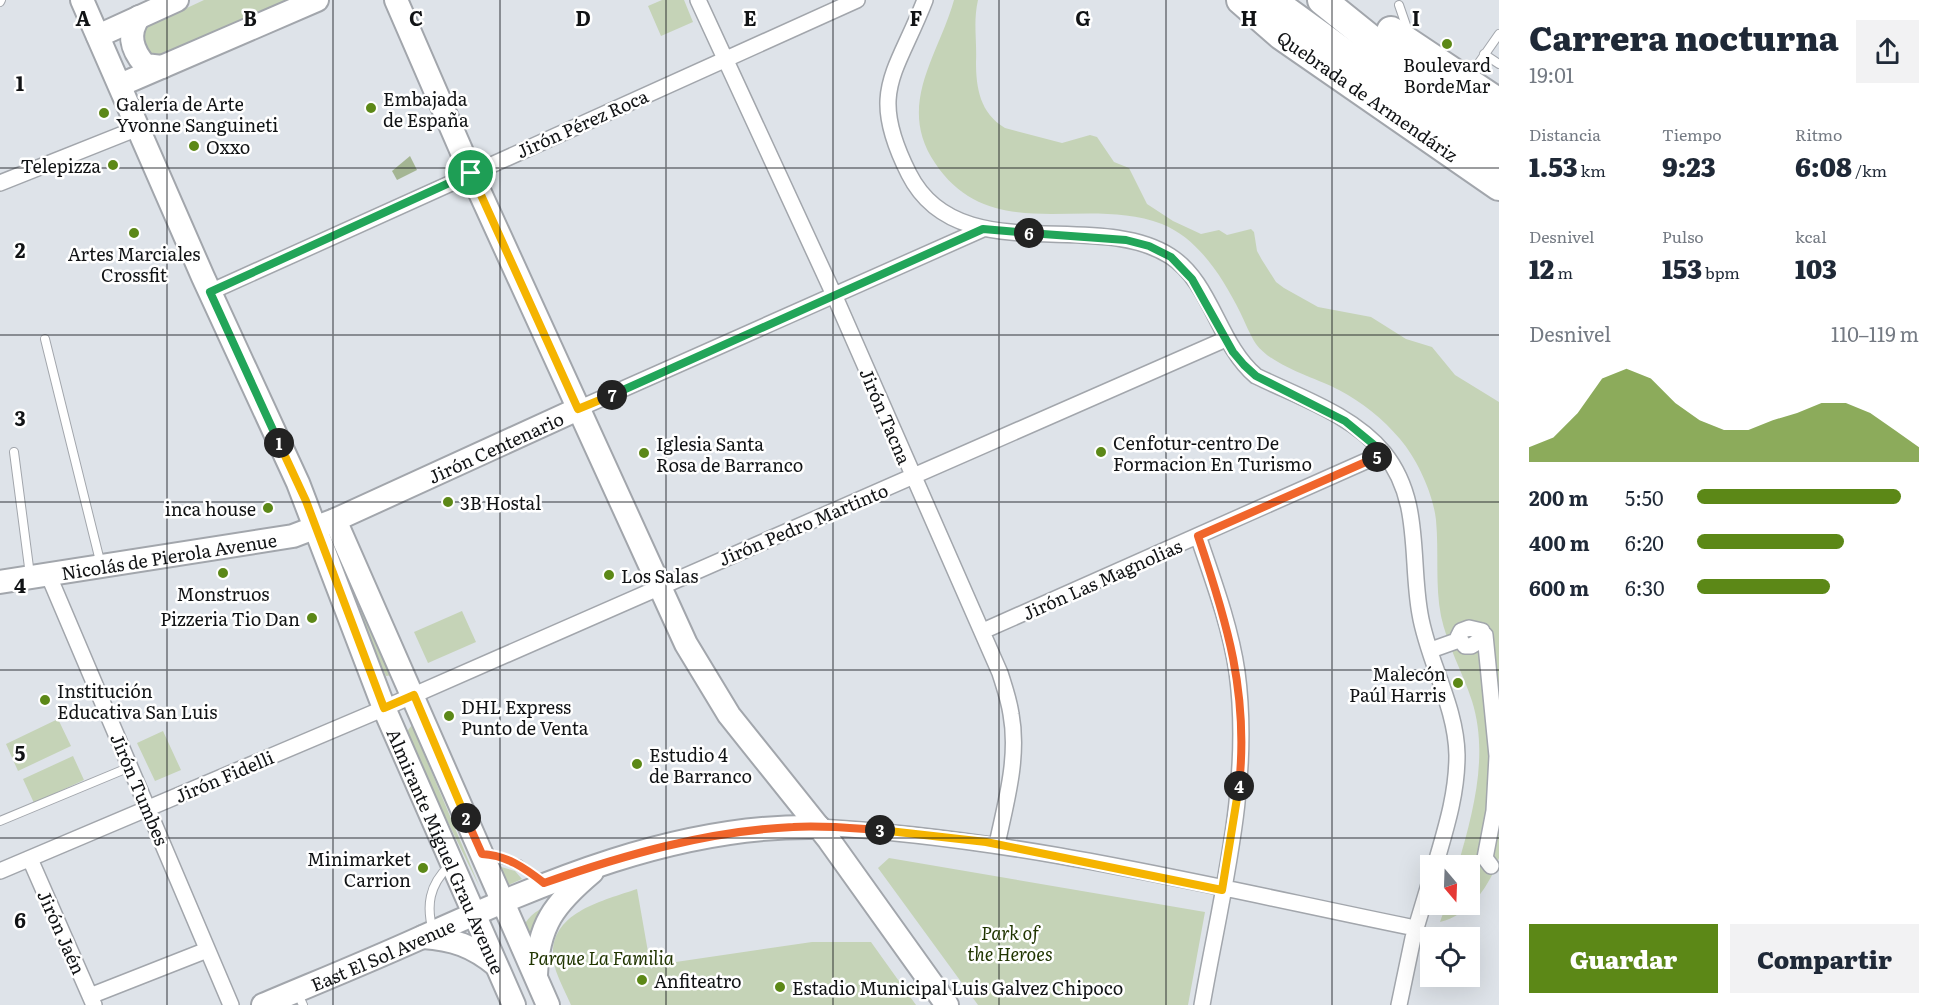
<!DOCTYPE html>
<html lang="es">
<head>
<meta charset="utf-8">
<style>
	:root { --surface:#fff; --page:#f2f2f3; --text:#1f2937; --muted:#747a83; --accent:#5c8817 }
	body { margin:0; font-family:Literata,serif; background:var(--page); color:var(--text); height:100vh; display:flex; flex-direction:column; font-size:22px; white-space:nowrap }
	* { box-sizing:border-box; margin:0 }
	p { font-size:20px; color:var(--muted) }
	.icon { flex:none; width:33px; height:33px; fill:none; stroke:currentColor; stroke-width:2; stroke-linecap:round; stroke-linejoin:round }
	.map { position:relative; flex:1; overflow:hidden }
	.drawer { display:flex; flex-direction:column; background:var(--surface); width:450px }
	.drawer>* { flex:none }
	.needle { width:39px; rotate:161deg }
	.fabs { position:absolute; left:1420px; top:855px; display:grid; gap:12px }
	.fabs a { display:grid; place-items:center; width:60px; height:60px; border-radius:0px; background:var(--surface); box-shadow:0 6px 24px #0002; font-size:30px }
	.pin { position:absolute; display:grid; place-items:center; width:51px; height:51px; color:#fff; margin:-26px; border:3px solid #fff; border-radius:50%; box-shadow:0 2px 6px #0007 }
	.km { position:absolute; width:30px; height:30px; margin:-15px; border-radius:50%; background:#222; color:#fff; font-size:16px; line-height:30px; text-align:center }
	.round { display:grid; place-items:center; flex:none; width:63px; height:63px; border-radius:0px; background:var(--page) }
	.summary { display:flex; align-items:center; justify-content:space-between; height:102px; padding:0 30px }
	h1 { font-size:33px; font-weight:800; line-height:45px }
	.stats { display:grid; grid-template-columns:repeat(3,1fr); gap:9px; height:102px; padding:6px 30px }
	.stats div { display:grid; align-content:center }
	.stats b { font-size:26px; font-weight:800 }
	.stats small { font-size:16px; font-weight:400 }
	.stats p { font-size:16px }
	.chart { height:168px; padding:12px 30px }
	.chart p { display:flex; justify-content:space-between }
	.chart svg { width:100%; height:108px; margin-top:6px; fill:var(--accent); opacity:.7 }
	.button { display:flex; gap:12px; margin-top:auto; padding:12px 30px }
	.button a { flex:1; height:69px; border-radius:0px; background:var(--accent); color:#fff; font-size:24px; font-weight:800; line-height:69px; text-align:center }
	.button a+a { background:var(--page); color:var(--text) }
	ul { padding:0 30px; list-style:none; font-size:20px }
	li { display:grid; grid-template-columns:96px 72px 1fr; align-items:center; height:45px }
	li i { height:15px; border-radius:8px; background:var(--accent) }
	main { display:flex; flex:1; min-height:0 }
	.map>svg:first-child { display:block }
	.green { fill:#c5d3b7 }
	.water { fill:#a4b593 }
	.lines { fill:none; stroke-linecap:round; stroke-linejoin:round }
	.lane-casing { stroke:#a2a6ac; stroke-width:10 }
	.street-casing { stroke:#a2a6ac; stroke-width:18 }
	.secondary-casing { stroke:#a2a6ac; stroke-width:26 }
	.highway-casing { stroke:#a2a6ac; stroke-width:32 }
	.lane { stroke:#fff; stroke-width:8 }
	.street { stroke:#fff; stroke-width:15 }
	.secondary { stroke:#fff; stroke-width:22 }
	.highway { stroke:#fff; stroke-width:28 }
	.split-1-casing { stroke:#fff; stroke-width:12 }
	.split-2-casing { stroke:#fff; stroke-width:12 }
	.split-3-casing { stroke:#fff; stroke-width:12 }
	.split-4-casing { stroke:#fff; stroke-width:12 }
	.split-5-casing { stroke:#fff; stroke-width:12 }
	.split-6-casing { stroke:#fff; stroke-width:12 }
	.split-7-casing { stroke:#fff; stroke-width:12 }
	.split-8-casing { stroke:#fff; stroke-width:12 }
	.split-1 { stroke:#22a559; stroke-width:8 }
	.split-2 { stroke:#f5b400; stroke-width:8 }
	.split-3 { stroke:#f0652b; stroke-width:8 }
	.split-4 { stroke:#f5b400; stroke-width:8 }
	.split-5 { stroke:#f0652b; stroke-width:8 }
	.split-6 { stroke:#22a559; stroke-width:8 }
	.split-7 { stroke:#22a559; stroke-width:8 }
	.split-8 { stroke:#f5b400; stroke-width:8 }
	.grid { fill:none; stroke:#111315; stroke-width:1.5; stroke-opacity:0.55 }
	.poi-dot { fill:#5c8817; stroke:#fff; stroke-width:2 }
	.labels { text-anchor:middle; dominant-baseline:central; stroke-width:5; stroke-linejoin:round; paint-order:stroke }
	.poi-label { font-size:18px; fill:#111315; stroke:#fff; text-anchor:start }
	.street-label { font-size:18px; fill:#111315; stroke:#fff }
	.park-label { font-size:18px; font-style:italic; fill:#203500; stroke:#fff }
	.grid-label { font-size:20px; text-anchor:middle; font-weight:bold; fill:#111315; stroke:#fff; stroke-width:5; stroke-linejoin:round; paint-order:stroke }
</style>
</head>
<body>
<main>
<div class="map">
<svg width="1499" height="1005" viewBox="0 0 1499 1005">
	<rect width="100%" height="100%" fill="#dee3e9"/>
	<!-- green -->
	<path class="green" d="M204,0h93l-141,62 -18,-23 6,-11z
		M662,0h22l9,22 -32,14 -13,-30z
		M954,0h24c-5,22 -1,40 -2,62 0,26 4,51 29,66l57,15 28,-8 7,2 17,25 15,6 18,36 26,17 28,13 18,-4 8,5 24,-6 3,3 3,19 5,9 14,22 8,6 34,19 53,10 35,22 26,8 23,28 44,27v456c-9,28 -30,57 -59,64l6,-17 24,-1v-38l-12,-1c15,-52 31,-110 14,-164 -9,-28 -25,-56 -31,-85 -6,-31 -2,-64 -5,-96 -3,-27 -19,-61 -36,-81 -17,-20 -38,-37 -61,-49 -23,-12 -67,-24 -83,-46 -6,-9 -11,-22 -16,-32 -17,-34 -41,-73 -78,-88 -78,-30 -171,23 -227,-61 -39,-58 3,-106 19,-163z
		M348,572l46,103 -8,1 -46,-100z
		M462,611l14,31 -48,21 -14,-31z
		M58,719l13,27 -53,25 -12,-27z
		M412,725l68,163 -75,-154z
		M163,731l18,39 -26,11 -18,-38z
		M73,756l11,24 -50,23 -11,-24z
		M889,858l316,54 -17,93h-210l-100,-137z
		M491,864l24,7 7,8 -22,10z
		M637,889l14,80 10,-10 8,4 143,-21h59l45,63h-345c-5,-11 -11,-23 -15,-34 -17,-56 43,-69 81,-82z
		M555,902l-24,56 -9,-29c7,-15 17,-20 33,-27z"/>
	<!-- water -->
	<path class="water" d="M410,156l7,14 -20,10 -5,-9z"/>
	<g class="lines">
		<!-- lane casing -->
		<g class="lane-casing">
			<path id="lane" d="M0,2l1,-2
				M1399,5l9,26
				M1484,54l15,10
				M1469,77l30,-43
				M45,339l56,226
				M14,452l16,123
				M0,821l130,-54
				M484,854l35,10 24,18
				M433,931c-7,-25 -4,-46 16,-65
				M297,992l6,13"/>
		</g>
		<!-- street casing -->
		<g class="street-casing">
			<path id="street" d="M698,0l137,297 165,376c4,13 9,27 11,41 8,43 -5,88 -14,130
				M925,0c-29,75 -58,91 -16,174 49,97 186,34 261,82 42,27 48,88 86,120 43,21 97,39 128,77 38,47 26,106 36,161 8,48 36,91 37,141 0,39 -11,73 -22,111
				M0,183l138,-55
				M210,292l647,-292
				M578,409l405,-180
				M1198,536c15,44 32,89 39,136 15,112 -16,223 -35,333
				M48,574l183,431
				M1469,628l13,3 2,7 -13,8h-6l-7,-9 3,-6z
				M983,631l401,-178
				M1485,635l12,121 -3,55 -9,47 6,8
				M1431,650l28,-10
				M819,827c201,11 399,61 596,101
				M30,859l64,146
				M0,871l373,-158 853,-374
				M90,996l117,-46
				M1399,1005l14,-67 18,-60"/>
		</g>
		<!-- secondary casing -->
		<g class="secondary-casing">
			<g id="secondary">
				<path id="s1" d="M82,0l121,277 95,206 86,225 130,297"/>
				<path d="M396,0l75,173 215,471 43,71 100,125 118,165"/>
				<path d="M139,17c-12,17 -7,33 6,48l17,2"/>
				<path d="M98,36l79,-36"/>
				<path d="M120,85l197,-85"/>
				<path d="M335,520l213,485"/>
				<path id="s2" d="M0,582l293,-46 42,-16 243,-111"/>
				<path d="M423,937c30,2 50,9 73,28"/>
				<path d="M536,975c2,-50 18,-71 56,-103"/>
				<path id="s3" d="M263,1005c52,-22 104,-43 155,-66 127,-57 259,-115 401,-112"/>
			</g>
		</g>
		<!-- highway casing -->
		<g class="highway-casing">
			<g id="highway">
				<path id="s4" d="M1241,0l40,35 218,151"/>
				<path d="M1271,0l91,66 137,93"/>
				<path d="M1322,0l52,42 125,89"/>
				<path d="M1391,31l108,72"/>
			</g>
		</g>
		<!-- lane -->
		<use href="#lane" class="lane"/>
		<!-- street -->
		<use href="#street" class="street"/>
		<!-- secondary -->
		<use href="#secondary" class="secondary"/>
		<!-- highway -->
		<use href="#highway" class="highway"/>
	</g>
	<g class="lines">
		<!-- split-1 casing -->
		<g class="split-1-casing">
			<path id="split-1" d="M279,443l-69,-151 261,-119"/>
		</g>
		<!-- split-2 casing -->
		<g class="split-2-casing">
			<path id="split-2" d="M279,443l27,58 78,207 30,-13 52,123"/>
		</g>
		<!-- split-3 casing -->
		<g class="split-3-casing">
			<path id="split-3" d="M466,818l16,36c24,1 43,14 62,29 80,-28 163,-52 249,-56 29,-2 58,1 87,3"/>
		</g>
		<!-- split-4 casing -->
		<g class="split-4-casing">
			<path id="split-4" d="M880,830l106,12 236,48 17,-104"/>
		</g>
		<!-- split-5 casing -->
		<g class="split-5-casing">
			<path id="split-5" d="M1239,786c10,-92 -12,-164 -41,-250l179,-79"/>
		</g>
		<!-- split-6 casing -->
		<g class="split-6-casing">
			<path id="split-6" d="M1029,233l97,7 23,6 22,11 21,22 41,73 11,13 12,11 89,45 39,32 -7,4"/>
		</g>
		<!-- split-7 casing -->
		<g class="split-7-casing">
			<path id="split-7" d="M612,395l371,-166 46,4"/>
		</g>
		<!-- split-8 casing -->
		<g class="split-8-casing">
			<path id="split-8" d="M471,173l107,236 34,-14"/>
		</g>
		<!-- split-1 -->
		<use href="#split-1" class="split-1"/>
		<!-- split-2 -->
		<use href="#split-2" class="split-2"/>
		<!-- split-3 -->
		<use href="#split-3" class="split-3"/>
		<!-- split-4 -->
		<use href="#split-4" class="split-4"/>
		<!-- split-5 -->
		<use href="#split-5" class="split-5"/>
		<!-- split-6 -->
		<use href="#split-6" class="split-6"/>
		<!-- split-7 -->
		<use href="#split-7" class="split-7"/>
		<!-- split-8 -->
		<use href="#split-8" class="split-8"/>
	</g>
	<!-- grid -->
	<path class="grid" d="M167,0v1005M333,0v1005M500,0v1005M666,0v1005M833,0v1005M999,0v1005M1166,0v1005M1332,0v1005M0,168h1499M0,335h1499M0,502h1499M0,670h1499M0,838h1499"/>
	<!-- markers -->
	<g class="poi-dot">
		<circle cx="1447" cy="44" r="6"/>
		<circle cx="371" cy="108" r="6"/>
		<circle cx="104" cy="113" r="6"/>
		<circle cx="194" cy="146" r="6"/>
		<circle cx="113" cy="165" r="6"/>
		<circle cx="134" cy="233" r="6"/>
		<circle cx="1101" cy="452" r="6"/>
		<circle cx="644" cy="453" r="6"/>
		<circle cx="448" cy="502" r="6"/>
		<circle cx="268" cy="508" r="6"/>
		<circle cx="223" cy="573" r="6"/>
		<circle cx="609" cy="575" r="6"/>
		<circle cx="312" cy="618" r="6"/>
		<circle cx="1458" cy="683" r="6"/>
		<circle cx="45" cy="700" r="6"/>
		<circle cx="449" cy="716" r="6"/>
		<circle cx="637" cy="764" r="6"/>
		<circle cx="423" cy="868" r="6"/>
		<circle cx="642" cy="980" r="6"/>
		<circle cx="780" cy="987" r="6"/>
	</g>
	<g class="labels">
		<!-- poi labels -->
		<g class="poi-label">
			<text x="1447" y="64" text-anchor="middle">Boulevard<tspan x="1447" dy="21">BordeMar</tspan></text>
			<text x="383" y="98">Embajada<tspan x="383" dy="21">de España</tspan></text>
			<text x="116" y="103">Galería de Arte<tspan x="116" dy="21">Yvonne Sanguineti</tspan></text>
			<text x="206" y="146">Oxxo</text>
			<text x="101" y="165" text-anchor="end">Telepizza</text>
			<text x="134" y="253" text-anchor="middle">Artes Marciales<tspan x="134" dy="21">Crossfit</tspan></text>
			<text x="1113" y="442">Cenfotur-centro De<tspan x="1113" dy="21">Formacion En Turismo</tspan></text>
			<text x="656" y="443">Iglesia Santa<tspan x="656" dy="21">Rosa de Barranco</tspan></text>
			<text x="460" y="502">3B Hostal</text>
			<text x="256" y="508" text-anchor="end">inca house</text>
			<text x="621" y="575">Los Salas</text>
			<text x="223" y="593" text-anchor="middle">Monstruos</text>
			<text x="300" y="618" text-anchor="end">Pizzeria Tio Dan</text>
			<text x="1446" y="673" text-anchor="end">Malecón<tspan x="1446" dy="21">Paúl Harris</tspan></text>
			<text x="57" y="690">Institución<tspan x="57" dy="21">Educativa San Luis</tspan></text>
			<text x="461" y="706">DHL Express<tspan x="461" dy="21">Punto de Venta</tspan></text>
			<text x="649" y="754">Estudio 4<tspan x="649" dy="21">de Barranco</tspan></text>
			<text x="411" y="858" text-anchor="end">Minimarket<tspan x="411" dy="21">Carrion</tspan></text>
			<text x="654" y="980">Anfiteatro</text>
			<text x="792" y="987">Estadio Municipal Luis Galvez Chipoco</text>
		</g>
		<!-- street labels -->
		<g class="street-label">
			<text stroke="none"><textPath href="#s4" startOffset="159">Quebrada de Armendáriz</textPath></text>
			<text transform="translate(582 123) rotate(-24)">Jirón Pérez Roca</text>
			<text transform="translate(886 416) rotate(67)">Jirón Tacna</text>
			<text stroke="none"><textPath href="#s2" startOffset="518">Jirón Centenario</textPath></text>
			<text transform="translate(803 524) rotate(-23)">Jirón Pedro Martinto</text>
			<text stroke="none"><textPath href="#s2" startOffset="171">Nicolás de Pierola Avenue</textPath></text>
			<text transform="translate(1102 579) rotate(-24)">Jirón Las Magnolias</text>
			<text transform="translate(224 776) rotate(-23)">Jirón Fidelli</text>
			<text transform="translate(140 789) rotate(67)">Jirón Tumbes</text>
			<text stroke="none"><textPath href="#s1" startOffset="926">Almirante Miguel Grau Avenue</textPath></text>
			<text transform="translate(62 932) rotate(66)">Jirón Jaén</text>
			<text stroke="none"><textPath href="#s3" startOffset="130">East El Sol Avenue</textPath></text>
		</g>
		<!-- park labels -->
		<g class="park-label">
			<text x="1010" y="932">Park of<tspan x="1010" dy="21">the Heroes</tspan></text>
			<text x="601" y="957">Parque La Familia</text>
		</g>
	</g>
	<g class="grid-label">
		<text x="83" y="26">A</text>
		<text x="250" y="26">B</text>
		<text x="416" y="26">C</text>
		<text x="583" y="26">D</text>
		<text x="750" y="26">E</text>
		<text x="916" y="26">F</text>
		<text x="1083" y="26">G</text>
		<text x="1249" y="26">H</text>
		<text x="1416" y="26">I</text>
		<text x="20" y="91">1</text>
		<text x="20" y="258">2</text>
		<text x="20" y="426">3</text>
		<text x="20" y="593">4</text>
		<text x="20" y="761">5</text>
		<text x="20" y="928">6</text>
	</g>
</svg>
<div class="fabs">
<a><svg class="needle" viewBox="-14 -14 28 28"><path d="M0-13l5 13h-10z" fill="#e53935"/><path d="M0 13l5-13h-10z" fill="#747a83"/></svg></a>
<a><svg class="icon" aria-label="locate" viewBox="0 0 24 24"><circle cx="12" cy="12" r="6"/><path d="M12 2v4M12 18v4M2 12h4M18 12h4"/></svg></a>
</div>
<div class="pin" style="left:471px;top:173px;background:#1e9e55"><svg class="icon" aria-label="arrive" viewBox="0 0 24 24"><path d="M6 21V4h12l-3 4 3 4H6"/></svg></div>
<b class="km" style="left:279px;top:443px">1</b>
<b class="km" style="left:466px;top:818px">2</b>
<b class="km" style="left:880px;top:830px">3</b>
<b class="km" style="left:1239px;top:786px">4</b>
<b class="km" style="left:1377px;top:457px">5</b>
<b class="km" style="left:1029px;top:233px">6</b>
<b class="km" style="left:612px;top:395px">7</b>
</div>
<section class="drawer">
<div class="summary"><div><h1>Carrera nocturna</h1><p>19:01</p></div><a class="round"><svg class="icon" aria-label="share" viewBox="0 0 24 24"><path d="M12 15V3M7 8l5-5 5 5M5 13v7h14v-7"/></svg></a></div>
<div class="stats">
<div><p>Distancia</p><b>1.53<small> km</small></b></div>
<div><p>Tiempo</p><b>9:23</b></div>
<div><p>Ritmo</p><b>6:08<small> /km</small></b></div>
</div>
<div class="stats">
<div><p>Desnivel</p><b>12<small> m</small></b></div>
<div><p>Pulso</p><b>153<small> bpm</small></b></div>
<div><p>kcal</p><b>103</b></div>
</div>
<div class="chart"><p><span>Desnivel</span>110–119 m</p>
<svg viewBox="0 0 160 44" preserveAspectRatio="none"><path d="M0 44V38L10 34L20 24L30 10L40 6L50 10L60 20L70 27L80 31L90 31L100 27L110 24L120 20L130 20L140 24L150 31L160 38V44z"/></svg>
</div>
<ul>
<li><b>200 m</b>5:50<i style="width:92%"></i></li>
<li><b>400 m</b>6:20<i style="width:66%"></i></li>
<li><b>600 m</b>6:30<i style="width:60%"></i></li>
</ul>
<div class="button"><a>Guardar</a><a>Compartir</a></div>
</section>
</main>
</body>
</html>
